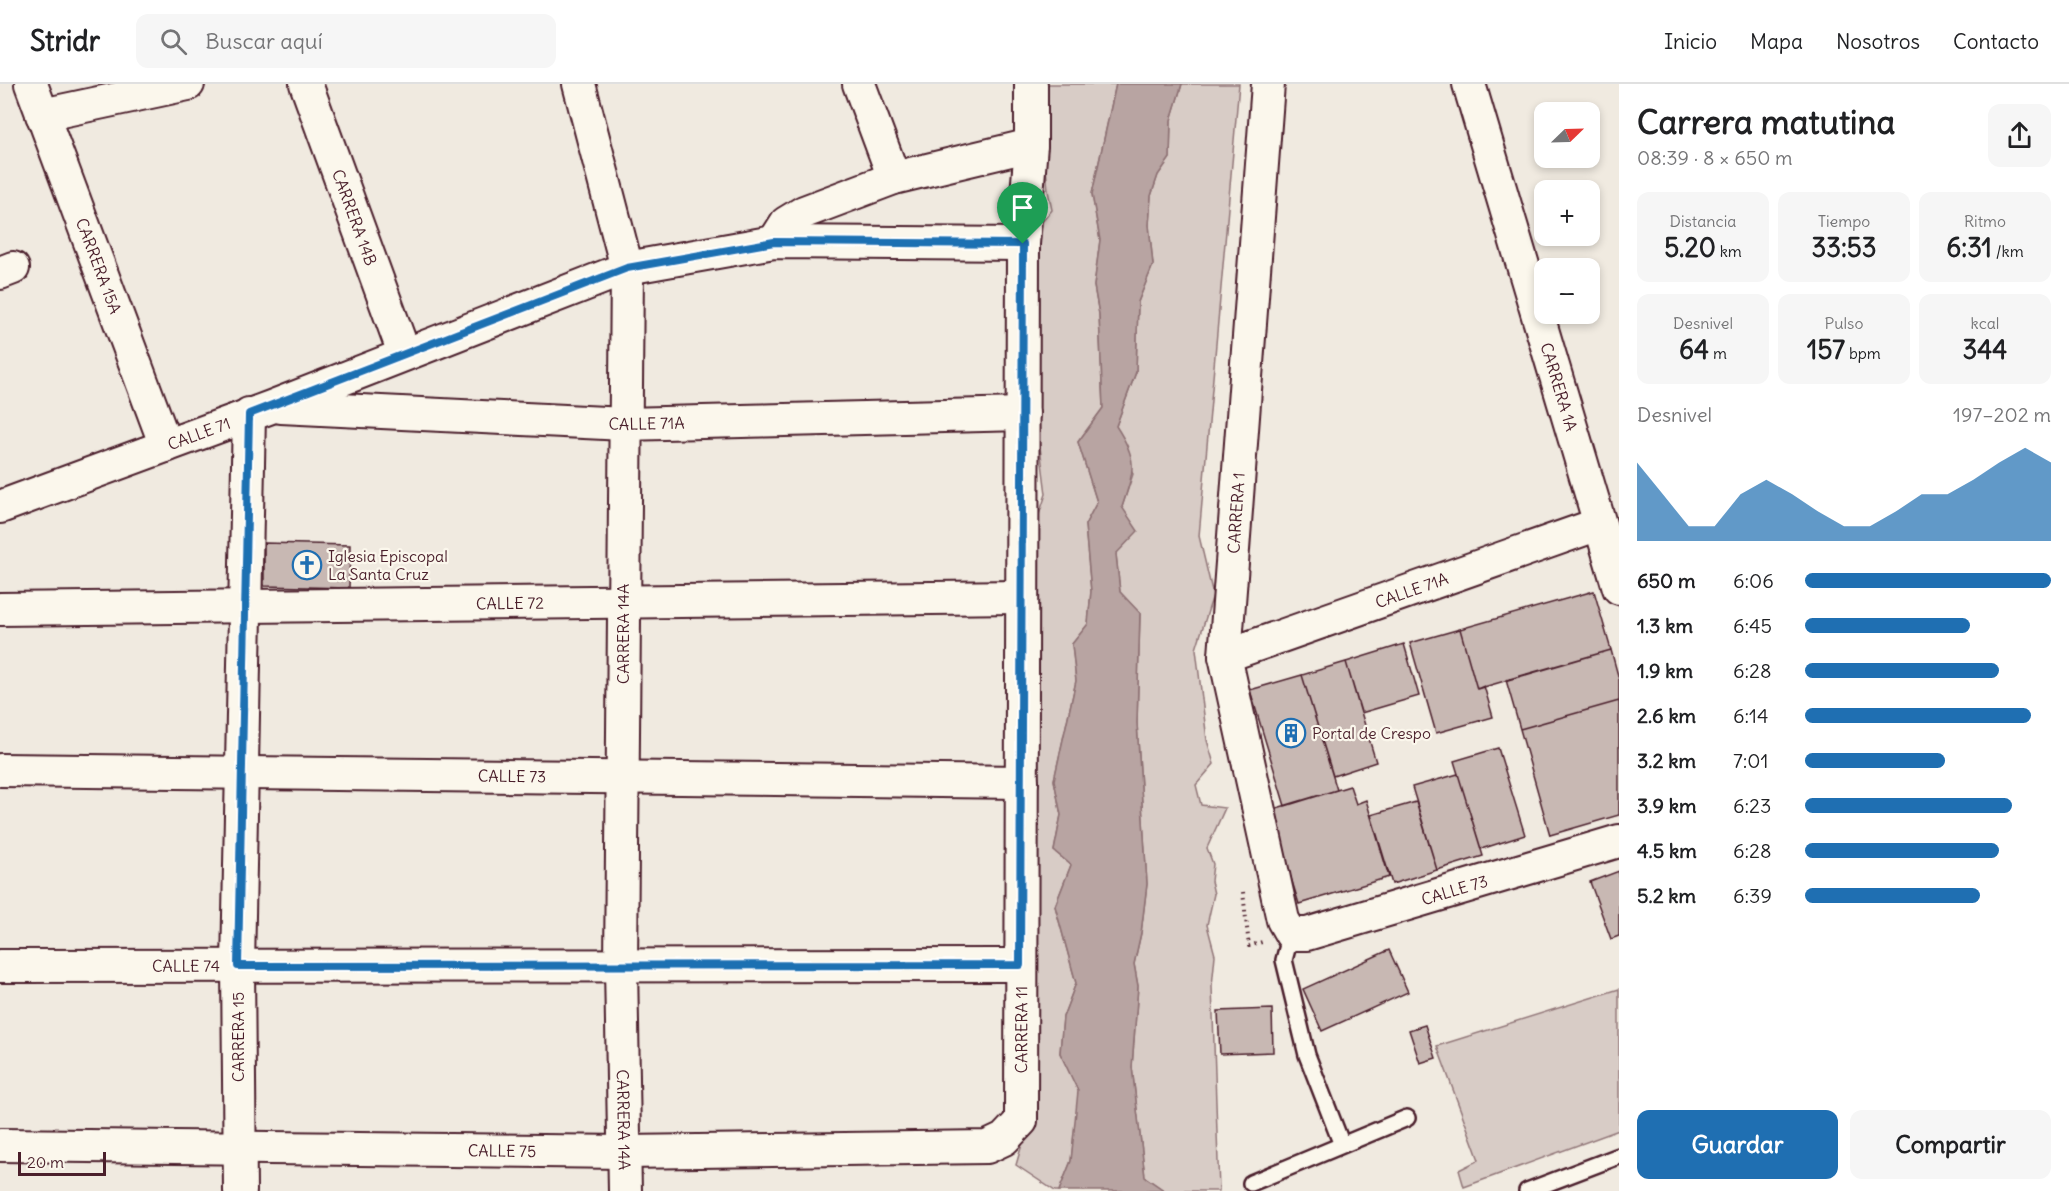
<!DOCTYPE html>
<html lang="es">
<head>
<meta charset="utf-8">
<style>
	:root { --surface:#fff; --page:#f6f6f6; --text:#202124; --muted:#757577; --line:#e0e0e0; --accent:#1f6fb2 }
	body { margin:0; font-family:Delius,sans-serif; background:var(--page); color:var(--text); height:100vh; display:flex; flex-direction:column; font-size:22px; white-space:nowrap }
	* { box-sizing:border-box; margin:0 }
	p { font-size:20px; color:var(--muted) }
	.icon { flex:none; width:33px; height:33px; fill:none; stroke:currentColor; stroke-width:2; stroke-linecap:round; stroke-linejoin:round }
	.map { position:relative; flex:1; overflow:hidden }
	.drawer { display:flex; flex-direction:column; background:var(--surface); width:450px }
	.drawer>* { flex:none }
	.needle { width:39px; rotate:67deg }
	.fabs { position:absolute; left:1534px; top:18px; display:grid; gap:12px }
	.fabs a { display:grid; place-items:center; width:66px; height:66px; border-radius:12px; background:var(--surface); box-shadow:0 3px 9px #0003; font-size:30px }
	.scale { position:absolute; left:18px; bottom:15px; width:88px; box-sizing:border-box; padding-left:6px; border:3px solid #4a1f2b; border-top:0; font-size:16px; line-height:21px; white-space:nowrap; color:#4a1f2b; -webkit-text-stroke:4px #fbf7ec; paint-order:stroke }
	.pin { position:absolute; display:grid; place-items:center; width:51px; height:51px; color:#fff; margin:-62px -26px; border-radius:50% 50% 50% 0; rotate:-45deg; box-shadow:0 0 6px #0007 }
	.pin .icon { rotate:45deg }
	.round { display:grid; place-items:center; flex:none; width:63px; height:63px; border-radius:12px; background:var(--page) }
	.headline { display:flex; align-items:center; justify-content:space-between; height:102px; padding:0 18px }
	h1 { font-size:33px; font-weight:800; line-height:45px }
	.stats { display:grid; grid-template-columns:repeat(3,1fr); gap:9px; height:102px; padding:6px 18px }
	.stats div { display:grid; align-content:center; border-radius:12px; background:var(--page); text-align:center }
	.stats b { font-size:26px; font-weight:800 }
	.stats small { font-size:16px; font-weight:400 }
	.stats p { font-size:16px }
	.chart { height:168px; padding:12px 18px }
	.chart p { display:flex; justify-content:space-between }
	.chart svg { width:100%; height:108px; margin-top:6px; fill:var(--accent); opacity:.7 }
	.primary-button { display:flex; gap:12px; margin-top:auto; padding:12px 18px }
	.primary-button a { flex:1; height:69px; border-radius:12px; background:var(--accent); color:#fff; font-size:24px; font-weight:800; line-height:69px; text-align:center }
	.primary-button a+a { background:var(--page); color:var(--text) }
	ul { padding:0 18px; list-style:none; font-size:20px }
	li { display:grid; grid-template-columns:96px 72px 1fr; align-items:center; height:45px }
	li i { height:15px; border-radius:8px; background:var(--accent) }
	header { display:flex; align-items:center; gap:36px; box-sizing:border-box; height:84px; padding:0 30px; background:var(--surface); border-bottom:2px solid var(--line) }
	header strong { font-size:28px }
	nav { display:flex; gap:33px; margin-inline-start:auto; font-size:21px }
	.search { width:420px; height:54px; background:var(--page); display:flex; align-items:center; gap:15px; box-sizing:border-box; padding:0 21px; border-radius:12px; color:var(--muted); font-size:22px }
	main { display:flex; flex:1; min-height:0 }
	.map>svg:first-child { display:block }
	.green { fill:#d8ccc6; stroke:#917678; stroke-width:1.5 }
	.water { fill:#b8a4a2; stroke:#8c6f72; stroke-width:1.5 }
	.building { fill:#c8b8b3; stroke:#4a1f2b; stroke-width:1.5 }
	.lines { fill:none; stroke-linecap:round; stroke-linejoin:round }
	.service-casing { stroke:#4a1f2b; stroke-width:20 }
	.minor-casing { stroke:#4a1f2b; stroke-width:36 }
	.path { stroke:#4a1f2b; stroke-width:4; stroke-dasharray:1.5 4.5; stroke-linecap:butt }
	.service { stroke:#fbf7ec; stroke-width:15 }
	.minor { stroke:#fbf7ec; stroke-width:32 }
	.route-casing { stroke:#fff; stroke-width:12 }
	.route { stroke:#1f6fb2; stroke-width:8 }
	.labels { text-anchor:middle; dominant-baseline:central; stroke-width:4.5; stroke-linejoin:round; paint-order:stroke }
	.street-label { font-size:16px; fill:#4a1f2b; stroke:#fbf7ec }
	.poi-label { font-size:16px; fill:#4a1f2b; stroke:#fbf7ec; text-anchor:start }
</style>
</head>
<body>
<header>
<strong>Stridr</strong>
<div class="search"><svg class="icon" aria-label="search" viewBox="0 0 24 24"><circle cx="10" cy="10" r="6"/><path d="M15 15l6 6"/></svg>Buscar aquí</div>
<nav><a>Inicio</a><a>Mapa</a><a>Nosotros</a><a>Contacto</a></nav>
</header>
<main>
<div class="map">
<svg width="1619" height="1107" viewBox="0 0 1619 1107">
	<rect width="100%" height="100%" fill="#f0eae0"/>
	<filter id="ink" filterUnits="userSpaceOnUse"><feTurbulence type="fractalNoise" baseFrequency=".0167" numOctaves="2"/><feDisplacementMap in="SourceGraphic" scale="12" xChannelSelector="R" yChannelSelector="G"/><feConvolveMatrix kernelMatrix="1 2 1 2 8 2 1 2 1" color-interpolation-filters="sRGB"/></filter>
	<g filter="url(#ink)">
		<!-- green -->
		<path class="green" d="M1047,0h69l-24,110 8,46 -6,46 5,28 4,94 -25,34 19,60 -12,23 6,66 -3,33 -16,20 4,37 -22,99 7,35 -7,36 17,14 -16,41 21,77 -13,34 -3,36 19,38 -8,70 -12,30h-4l-39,-26 19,-65 -1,-539 4,-43 8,-24 -9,-71 -13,-180 28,-33 -4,-19 -3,-36 -12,-31z
			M1182,0h57l-40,452 14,59 -17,54 11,91 7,24 -18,21 5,20 24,3 -18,40 6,16 -2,17 3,13 -7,31 8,30 -3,31 7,205h-54l-20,-14 -13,-110 6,-81 -4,-22 7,-31 6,-49 -10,-161 3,-109 -20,-22 -4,-38 6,-47 11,-33 -17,-48 20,-54 2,-70 15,-37 -4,-40 2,-29 7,-21 12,-17 1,-38z
			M1619,905v141l-155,57 -5,-17 20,-10 -42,-114z"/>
		<!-- water -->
		<path class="water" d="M1116,0h66l-11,36 -1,38 -12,17 -7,21 -2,29 4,40 -15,37 -2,70 -20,54c23,35 18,44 6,81l16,24 -22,23 4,38 20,21 -3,110 10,161 -6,49 -7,31 4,22 -6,81 13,110 20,14h-106l12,-30 7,-70 -18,-38 3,-36 13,-34 -21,-77 16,-41 -17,-14 7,-36 -7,-35 22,-99 -4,-37 16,-20 3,-33 -6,-66 12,-23 -19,-60 25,-34 -4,-94 -5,-28 6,-46 -8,-46z"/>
		<!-- building -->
		<path class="building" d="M264,459l86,2 -1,43 -85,-2z
			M1594,507l17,59 -134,39 -17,-60z
			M1460,545l17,60 7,-3 9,31 -57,16 -26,-90z
			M1404,560l15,52 -58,17 -15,-51z
			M1611,566l8,29v22l-99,28 -14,-49z
			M1346,578l30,100 -43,14 -31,-101z
			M1302,591l35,115 -52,16 -35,-116z
			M1619,617v114l-69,20 -30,-106z
			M1498,664l27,87 -44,14 -27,-88z
			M1458,690l25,82 -46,14 -25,-83z
			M1350,702l6,18 10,-4 23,77 -90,27 -29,-94z
			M1416,718l21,68 -45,14 -21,-69z
			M1619,787v65l-8,3 -21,-57z
			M1389,866l19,42 -86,39 -19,-42z
			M1272,925l1,43 -53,2 -2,-43z
			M1425,941l11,33 -16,5 -11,-33z"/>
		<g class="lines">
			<!-- service casing -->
			<g class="service-casing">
				<path id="service" d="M1291,850l-7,26 23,95 35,90
					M1251,1099l156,-65
					M1527,1107l92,-35"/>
			</g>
			<!-- minor casing -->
			<g class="minor-casing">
				<g id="minor">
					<path id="s1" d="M31,0l135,362"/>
					<path id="s2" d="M306,0l98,269"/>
					<path id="s3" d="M579,0l48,184 -6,699 4,224"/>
					<path d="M859,0l35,94"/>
					<path id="s4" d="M1268,0l-43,572 58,264 8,14h16l312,-93"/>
					<path id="s5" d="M1469,0l150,504"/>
					<path d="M42,31l146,-31"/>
					<path d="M774,158l12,-19 18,-11 90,-34 137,-33"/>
					<path d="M0,189l13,-5"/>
					<path id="s6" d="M281,323l344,17 398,-10"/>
					<path id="s7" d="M0,423l271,-100 356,-139 147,-26 249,2"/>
					<path id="s8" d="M0,525l1020,-12"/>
					<path id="s9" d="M1225,572l374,-132"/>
					<path id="s10" d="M0,686l1022,12"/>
					<path id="s11" d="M0,882l1020,-1"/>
					<path id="s12" d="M0,1061l625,7 362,-5 17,-8 17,-18 2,-877 8,-99v-61"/>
					<path d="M240,1107l-2,-225 11,-552"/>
				</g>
			</g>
			<!-- path -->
			<path class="path" d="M1243,808l6,54 13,-4"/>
			<!-- service -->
			<use href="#service" class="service"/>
			<!-- minor -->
			<use href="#minor" class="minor"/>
		</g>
	</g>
	<g class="lines" filter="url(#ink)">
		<!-- route casing -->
		<g class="route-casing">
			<path id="route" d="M774,158l249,2 -3,721 -782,1 11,-552 378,-146z"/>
		</g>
		<!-- route -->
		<use href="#route" class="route"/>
	</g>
	<!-- icons -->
	<defs>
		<g id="church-ring" transform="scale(1.5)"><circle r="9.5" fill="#fbf7ec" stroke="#1f6fb2" stroke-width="1.5"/><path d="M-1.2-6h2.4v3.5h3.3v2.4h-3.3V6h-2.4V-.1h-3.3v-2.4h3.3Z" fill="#1f6fb2"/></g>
		<g id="building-ring" transform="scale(1.5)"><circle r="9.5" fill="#fbf7ec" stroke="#1f6fb2" stroke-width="1.5"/><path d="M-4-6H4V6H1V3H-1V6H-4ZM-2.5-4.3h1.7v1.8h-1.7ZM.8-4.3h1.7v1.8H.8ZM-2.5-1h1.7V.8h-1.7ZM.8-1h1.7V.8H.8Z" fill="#1f6fb2"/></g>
	</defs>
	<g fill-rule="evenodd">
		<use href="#church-ring" x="307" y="481"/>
		<use href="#building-ring" x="1291" y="649"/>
	</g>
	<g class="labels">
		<!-- street labels -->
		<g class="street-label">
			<text stroke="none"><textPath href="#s2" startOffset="142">CARRERA 14B</textPath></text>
			<text stroke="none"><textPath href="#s1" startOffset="194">CARRERA 15A</textPath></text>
			<text stroke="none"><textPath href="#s5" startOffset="316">CARRERA 1A</textPath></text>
			<text stroke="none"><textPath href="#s6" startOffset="366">CALLE 71A</textPath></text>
			<text stroke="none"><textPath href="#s7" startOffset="212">CALLE 71</textPath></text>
			<text transform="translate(1236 429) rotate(-86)">CARRERA 1</text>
			<text stroke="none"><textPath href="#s9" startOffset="198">CALLE 71A</textPath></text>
			<text stroke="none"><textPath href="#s8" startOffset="510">CALLE 72</textPath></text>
			<text transform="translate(623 550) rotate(-90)">CARRERA 14A</text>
			<text stroke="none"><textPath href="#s10" startOffset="512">CALLE 73</textPath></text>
			<text stroke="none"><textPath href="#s4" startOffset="1030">CALLE 73</textPath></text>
			<text stroke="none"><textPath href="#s11" startOffset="186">CALLE 74</textPath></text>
			<text stroke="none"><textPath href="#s12" startOffset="1122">CARRERA 11</textPath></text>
			<text transform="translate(238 953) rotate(-90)">CARRERA 15</text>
			<text stroke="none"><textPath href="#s3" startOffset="1042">CARRERA 14A</textPath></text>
			<text stroke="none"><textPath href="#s12" startOffset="502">CALLE 75</textPath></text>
		</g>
		<!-- poi labels -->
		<g class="poi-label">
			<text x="328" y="472">Iglesia Episcopal<tspan x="328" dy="18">La Santa Cruz</tspan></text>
			<text x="1312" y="649">Portal de Crespo</text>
		</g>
	</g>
</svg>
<div class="fabs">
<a><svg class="needle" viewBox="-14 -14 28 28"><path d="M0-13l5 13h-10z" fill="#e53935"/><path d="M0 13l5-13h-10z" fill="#757577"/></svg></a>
<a>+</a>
<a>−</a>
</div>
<div class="scale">20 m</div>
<div class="pin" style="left:1023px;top:160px;background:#1e9e55"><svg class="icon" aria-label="arrive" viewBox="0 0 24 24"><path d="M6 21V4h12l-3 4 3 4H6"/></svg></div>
</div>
<section class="drawer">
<div class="headline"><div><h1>Carrera matutina</h1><p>08:39 · 8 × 650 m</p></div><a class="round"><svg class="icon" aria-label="share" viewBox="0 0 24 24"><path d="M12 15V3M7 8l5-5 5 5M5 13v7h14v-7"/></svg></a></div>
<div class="stats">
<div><p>Distancia</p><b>5.20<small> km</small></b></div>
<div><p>Tiempo</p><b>33:53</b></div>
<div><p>Ritmo</p><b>6:31<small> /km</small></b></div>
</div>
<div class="stats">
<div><p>Desnivel</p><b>64<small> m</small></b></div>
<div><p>Pulso</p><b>157<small> bpm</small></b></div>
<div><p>kcal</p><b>344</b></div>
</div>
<div class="chart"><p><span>Desnivel</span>197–202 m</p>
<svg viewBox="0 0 160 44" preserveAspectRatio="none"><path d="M0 44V12L10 25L20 38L30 38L40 25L50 19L60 25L70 32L80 38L90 38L100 32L110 25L120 25L130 19L140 12L150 6L160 12V44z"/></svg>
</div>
<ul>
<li><b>650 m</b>6:06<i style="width:100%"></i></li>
<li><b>1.3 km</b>6:45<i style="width:67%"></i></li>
<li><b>1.9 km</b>6:28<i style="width:79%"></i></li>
<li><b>2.6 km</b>6:14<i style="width:92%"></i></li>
<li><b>3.2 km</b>7:01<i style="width:57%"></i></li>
<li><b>3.9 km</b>6:23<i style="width:84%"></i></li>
<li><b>4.5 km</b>6:28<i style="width:79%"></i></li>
<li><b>5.2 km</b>6:39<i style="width:71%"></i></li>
</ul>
<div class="primary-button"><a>Guardar</a><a>Compartir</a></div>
</section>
</main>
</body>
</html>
